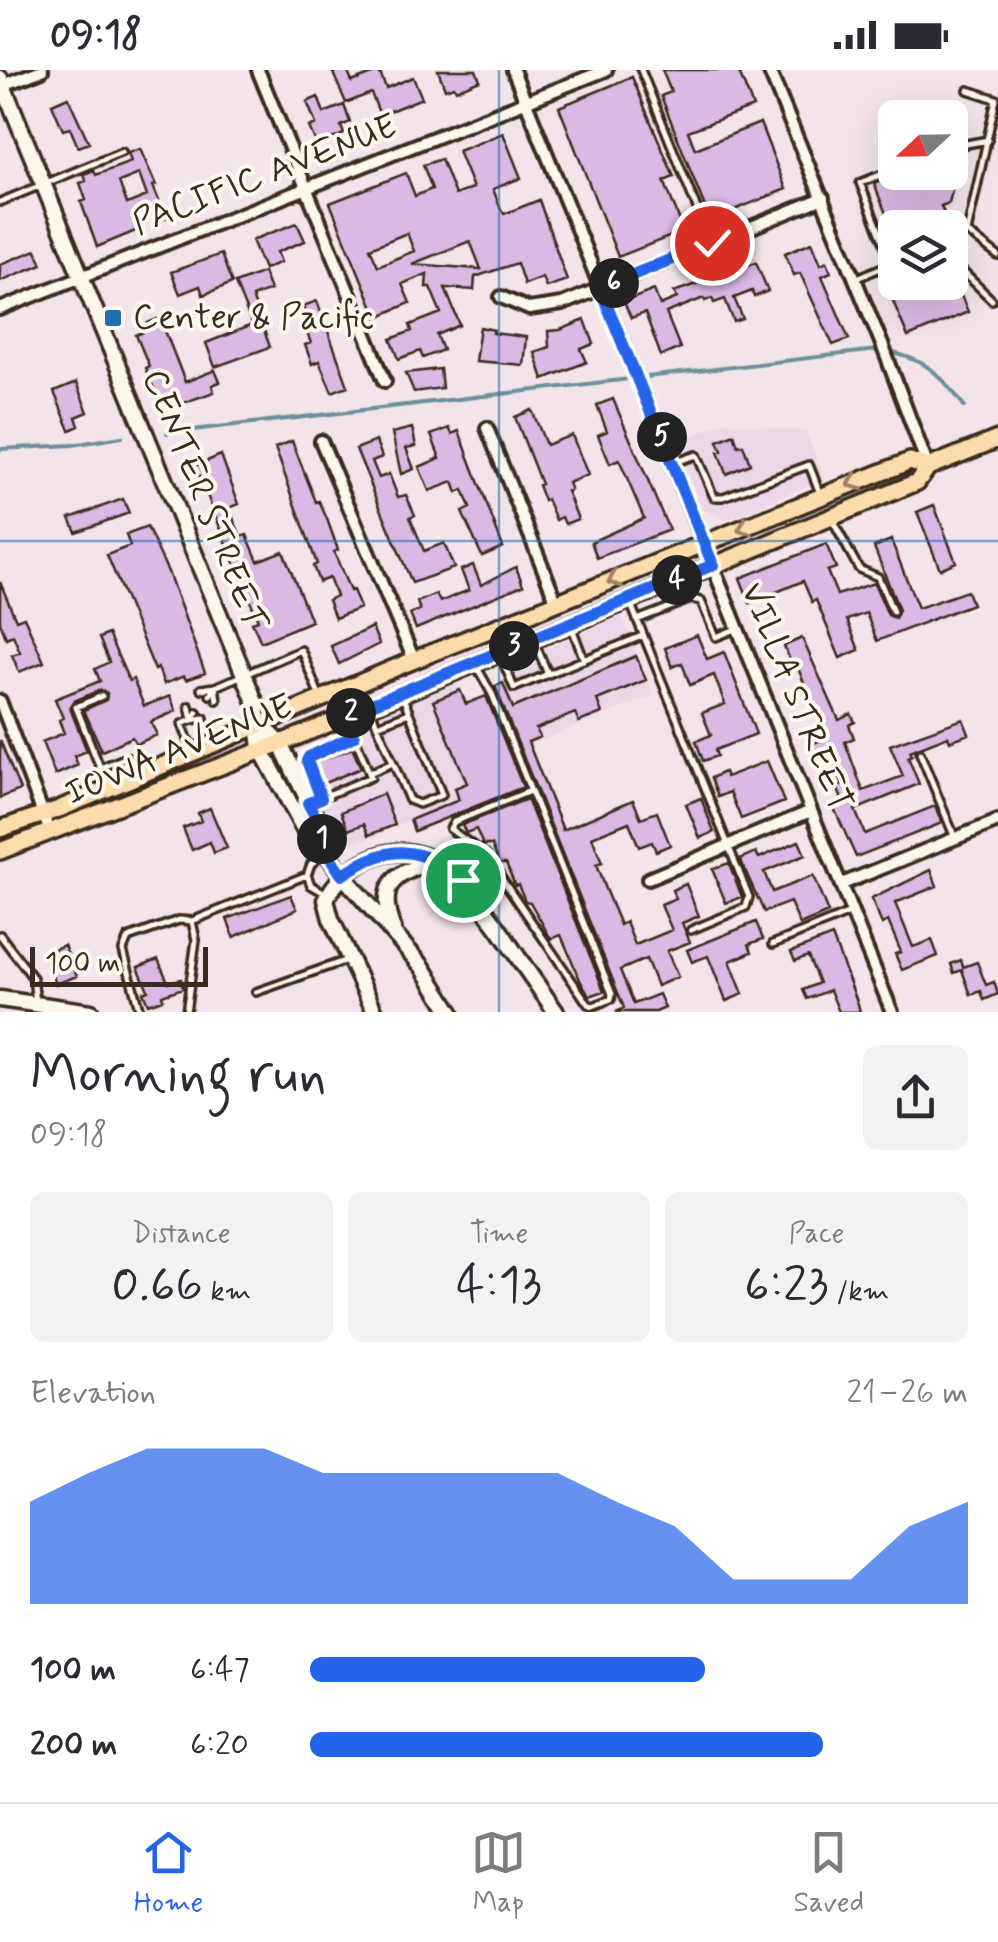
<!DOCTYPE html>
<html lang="en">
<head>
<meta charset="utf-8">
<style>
	:root { --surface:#fff; --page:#f2f2f3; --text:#2b2b33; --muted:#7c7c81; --line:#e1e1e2; --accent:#2563eb }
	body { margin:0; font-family:Mynerve,sans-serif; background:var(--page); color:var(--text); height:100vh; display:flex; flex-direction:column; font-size:38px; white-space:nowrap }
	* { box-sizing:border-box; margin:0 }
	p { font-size:32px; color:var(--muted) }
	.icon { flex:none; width:55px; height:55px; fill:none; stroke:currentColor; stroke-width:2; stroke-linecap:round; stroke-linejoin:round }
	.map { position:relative; height:942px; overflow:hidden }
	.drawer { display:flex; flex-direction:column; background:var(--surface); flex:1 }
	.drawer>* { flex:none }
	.needle { width:65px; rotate:248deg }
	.buttons { position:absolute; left:878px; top:30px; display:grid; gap:20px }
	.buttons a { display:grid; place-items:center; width:90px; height:90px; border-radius:15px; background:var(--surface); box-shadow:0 10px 40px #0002; font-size:50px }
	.scale { position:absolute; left:30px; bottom:25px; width:178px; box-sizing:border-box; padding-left:10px; border:5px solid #3b2a1e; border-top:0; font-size:28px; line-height:35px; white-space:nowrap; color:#3b2a1e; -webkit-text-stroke:8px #fbf7ec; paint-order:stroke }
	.pin { position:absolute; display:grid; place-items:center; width:85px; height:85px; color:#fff; margin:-42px; border:5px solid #fff; border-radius:50%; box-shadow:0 2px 10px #0007 }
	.km { position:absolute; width:50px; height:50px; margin:-25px; border-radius:50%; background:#222; color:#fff; font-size:28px; line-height:50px; text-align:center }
	.round { display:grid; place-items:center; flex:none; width:105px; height:105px; border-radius:15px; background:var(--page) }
	.overview { display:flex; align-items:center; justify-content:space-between; height:170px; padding:0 30px }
	h1 { font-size:55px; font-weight:600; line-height:75px }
	.figures { display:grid; grid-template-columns:repeat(3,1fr); gap:15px; height:170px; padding:10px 30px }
	.figures div { display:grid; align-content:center; border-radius:15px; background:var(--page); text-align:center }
	.figures b { font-size:50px; font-weight:600 }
	.figures small { font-size:28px; font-weight:400 }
	.figures p { font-size:28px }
	.chart { height:280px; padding:20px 30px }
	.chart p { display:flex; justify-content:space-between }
	.chart svg { width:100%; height:180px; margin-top:10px; fill:var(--accent); opacity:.7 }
	ul { padding:0 30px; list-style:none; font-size:32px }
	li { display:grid; grid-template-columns:160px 120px 1fr; align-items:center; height:75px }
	li i { height:25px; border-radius:12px; background:var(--accent) }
	.status { display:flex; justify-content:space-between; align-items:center; height:70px; padding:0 50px; background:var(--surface); direction:ltr }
	.status svg { height:28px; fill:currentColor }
	.menu { display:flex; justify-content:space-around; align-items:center; height:140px; border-top:2px solid var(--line); background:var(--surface); font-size:28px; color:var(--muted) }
	.menu a { display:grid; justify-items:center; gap:5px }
	.menu .selected { color:var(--accent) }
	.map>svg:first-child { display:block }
	.built { fill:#ebd7e8 }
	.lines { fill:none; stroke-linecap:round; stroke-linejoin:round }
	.stream { stroke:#6c909b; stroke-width:4 }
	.building { fill:#dcb9e4; stroke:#3b2a1e; stroke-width:2.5; fill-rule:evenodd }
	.lane-casing { stroke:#3b2a1e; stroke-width:12 }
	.street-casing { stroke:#3b2a1e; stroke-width:18 }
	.secondary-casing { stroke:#3b2a1e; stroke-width:21 }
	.primary-casing { stroke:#3b2a1e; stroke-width:22 }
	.lane { stroke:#fbf7ec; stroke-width:5 }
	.street { stroke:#fbf7ec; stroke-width:10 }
	.secondary { stroke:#fbf7ec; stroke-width:14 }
	.primary { stroke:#fddcac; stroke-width:15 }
	.oneway { stroke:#9c8365 }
	.route-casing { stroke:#fff; stroke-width:20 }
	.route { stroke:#2563eb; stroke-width:12 }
	.grid { fill:none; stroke:#1f6fb2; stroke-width:2.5; stroke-opacity:0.55 }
	.poi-dot { fill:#1f6fb2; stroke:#fbf7ec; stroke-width:4 }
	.labels { text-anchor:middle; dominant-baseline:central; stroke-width:8; stroke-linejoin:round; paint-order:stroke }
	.street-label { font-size:35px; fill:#3b2a1e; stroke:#fbf7ec }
	.poi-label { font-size:35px; fill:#3b2a1e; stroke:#fbf7ec; text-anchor:start }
</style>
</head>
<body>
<div class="status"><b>09:18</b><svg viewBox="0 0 49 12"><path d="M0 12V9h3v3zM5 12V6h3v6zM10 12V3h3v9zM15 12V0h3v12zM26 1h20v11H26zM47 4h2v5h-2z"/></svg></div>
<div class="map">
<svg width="998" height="942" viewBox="0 0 998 942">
	<rect width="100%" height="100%" fill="#f2e4ea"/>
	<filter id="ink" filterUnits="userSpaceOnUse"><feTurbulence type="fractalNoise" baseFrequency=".01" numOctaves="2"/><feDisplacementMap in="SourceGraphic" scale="20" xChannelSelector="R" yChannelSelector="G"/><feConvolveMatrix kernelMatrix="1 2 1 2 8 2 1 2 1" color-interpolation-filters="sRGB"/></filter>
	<g filter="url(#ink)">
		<!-- built -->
		<path class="built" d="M726,352l80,10 18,46 -97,42 -26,-11 -26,-66z
			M622,546l32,79 -124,50 -31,-76z
			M458,613l40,100 -92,38 -39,19 -16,3 -16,-10 -33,-68 1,-14 8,-8z"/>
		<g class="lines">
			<!-- stream -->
			<path class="stream" d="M167,363l710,-83c47,7 60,20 88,57
				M0,379l72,-4 50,-8"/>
		</g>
		<!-- building -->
		<path class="building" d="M341,0h6l5,12 27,-11 7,17 27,-11 9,21 -42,17 -9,-22 -25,10 -13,-30z
			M438,0h38l4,10 -24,10 -2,-4 -9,3z
			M662,0h76l15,37 -65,24 7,18 65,-26 26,66 -76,31 -49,-124 10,-4z
			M632,7l42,100 -10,4 20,50 -66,26 -59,-150z
			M68,27l21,46 -11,4 -8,-19 -7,2 -11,-26z
			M318,27l6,16 20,-8 6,17 -9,4 3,8 -27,11 -8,-18 7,-3 -9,-22z
			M503,63l18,45 -28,11 7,18 4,7 35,-14 28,80 -21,7 -4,-10 -18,7 -7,-21 -42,14 -1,13 -29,-2 15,37 -23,10 6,15 -20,8 -3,-7 -21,8 -8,-20 21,-8 -2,-6 31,-12 -11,-26h-4l1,-13 -25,10 8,19 -33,14 -47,-114 76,-30 9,23 17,-7 -9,-24 18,-6 14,36 18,-7 -15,-37zM407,163l7,18 -36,15 -8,-18zM470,171l11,28 -69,-5z
			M140,79l16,36 -3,1 13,32 -10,4 -3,-8 -19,7 4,9 -41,17 -16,-45 5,-2 -6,-17 6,-2 -2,-7 10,-4 2,5 35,-13 -3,-9zM139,104l8,22 -20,8 -8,-22z
			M900,102h53l2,6 -6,25 -8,3 5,12 -24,10 -31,-2 -17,-42z
			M297,153l8,18 -28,11 4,10 -17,7 -12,-29z
			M812,172l9,22 6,-3 4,11 -9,4 27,63 -16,6 -33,-72 -6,2 -9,-22z
			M36,180l6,14 -42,17v-17z
			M221,184l11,29 -29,12 -3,-9 -20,8 -9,-22z
			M756,192l12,29 -14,6 -2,-6 -18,7 9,21 -9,3 -9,-23 -11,4 -2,-5 -7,3 -1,-3 -38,15 14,35 -19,8 -16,-43 -14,5 -7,-16 30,-12 6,15 17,-7 -3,-6z
			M263,202l7,18 -18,7 18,50 -55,20 -9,-24 46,-18 -17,-42z
			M904,212h38l4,11 12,-5 10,24 -60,25 -20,-48z
			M317,231l31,85 -16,6 -13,-31 -7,3 -7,-19 6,-2 -10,-25 6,-2 -4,-10z
			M160,248l25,64 30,-12 5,12 -8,3 2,7 -51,18 -18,-42 4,-2 -13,-31 15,-6 -3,-6z
			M585,250l9,24 -13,5 6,13 -44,17 -9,-27 15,-5 -1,-16 12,-1z
			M480,257l14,3 -1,3 33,4 -3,28 -48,-4z
			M440,299l2,19 -28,4 -8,-19z
			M76,313l12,29 -12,5 3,9 -9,4 -16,-38z
			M613,329l56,131 -72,28 -6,-16 53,-24 -25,-58 -9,4 -12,-29 9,-4 -10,-26z
			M532,340l14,35 26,-10 16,40 -20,8 3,7 -4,1 11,28 -13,5 -3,-7 -6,3 -9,-21 -3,2 -6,-16 3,-1 -26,-67z
			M412,358l4,18 -10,2 8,21 -13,5 -9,-41z
			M449,358l3,6 7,-3 44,116 -21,9 -20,-44 8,-4 -7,-18 -6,3 -4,-11 -24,9 -10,-24 21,-9 -9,-23z
			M734,364l4,12 5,-1 7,19 -24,10 -8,-22 4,-1 -4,-10z
			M292,371l24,61 3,-1 8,18 11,31 -4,2 16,39 3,-1 7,18 -25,10 -7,-18 8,-4 -7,-18 -10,4 -6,-16 4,-2 -42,-116z
			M376,371l6,16 -10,4 7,17 10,-4 9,23 8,-2 9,20 -5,2 14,34 20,-8 10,25 -42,15 -56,-134z
			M221,385l18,49 -10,4 12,29 6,-2 11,26 25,-10 28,70 -50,21 -9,-20 6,-2 -63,-154z
			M123,429l6,14 -53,19 -6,-14z
			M934,435l22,57 -16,7 -23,-57z
			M147,457l21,45 37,101 -19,7 -2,-4 -20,8 -6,-16 -3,2 -48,-115 23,-9 -4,-11z
			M891,470l27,68 49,-17 5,13 -95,37 -11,-28 -19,7 12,30 -19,8 -24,-58 -4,2 -9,-21 -53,22 -10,-25 86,-34 10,24 -9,3 10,24 37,-12 14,32 7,3 4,-8 -25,-63z
			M473,495l8,20 35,-18 7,18 -107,44 -6,-15 10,-4 -3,-8 19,-8 4,8 29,-12 -8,-20z
			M0,512l16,38 8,-3 20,45 -25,10 -7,-17 8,-3 -7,-17 -7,3 -6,-16z
			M372,557l7,17 -40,20 -8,-18z
			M108,564l21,47 4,-2 11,27 26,-10 6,15 -25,11 6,13 -21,9 -4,-7 -30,14 -18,-41 22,-10 1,-7 -7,-3 -26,11 -4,7 17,43 -13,5 4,9 -23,10 -13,-33 22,-9 -5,-13 4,-2 -8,-19 45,-18 -5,-12 14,-7 -10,-24z
			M697,565l10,24 17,-7 32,82 -41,16 2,6 -14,5 -7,-20 15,-6 -9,-22 23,-9 -11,-29 -24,10 -8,-22 -10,4 -7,-19z
			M802,568l37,82 12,-6 4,8 -6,3 5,13 -9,4 18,49 40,-15 -13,-31 73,-26 6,15 -19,7 -2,-5 -38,15 2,4 -4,2 11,27 -64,26 10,24 70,-28 7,17 -86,34 -23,-51 10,-4 -6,-15 6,-2 -11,-28 -15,7 -8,-19 17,-7 -30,-75 -4,2 -8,-19z
			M636,586l10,24 -49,20 5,13 -23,9 -4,-9 -39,16 4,8 -12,5 35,88 70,-30 8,18 16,-6 13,33 -14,6 -4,-9 -13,5 -10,-25 -37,15 10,26 -6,2 9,24 15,36 6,-3 9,23 37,-15 -11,-25 15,-6 -4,-9 14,-6 13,32 -17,7 8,19 -23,9 11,26 -21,9 -11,-27 -26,11 14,34 25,-10 6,14 -9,4h-40l8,-4 -129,-322 8,-3 10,25z
			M460,620l6,14 20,-8 37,91 -109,44 -4,-11 49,-20 -4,-12 12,-5 -34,-82z
			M0,670l20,50 -20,8z
			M352,678l9,20 -39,16 -7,-21z
			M767,691l17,41 -43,17 -11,-27 -12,5 -7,-19 13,-6 2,5z
			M383,724l12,31 -26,10 -5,-11 -16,6 -7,-18z
			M701,728l13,34 -14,6 -14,-34z
			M527,729l77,192 -14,5 -9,-14 -20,-47 -10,4 -21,-37 -5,-1 -7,-17 -3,1 -9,-22h-7l-7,-18h-9l-7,-16 -10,4 -4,-8z
			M210,738l17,40 -13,5 -4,-11 -18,8 -9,-22 18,-7 -3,-8z
			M799,771l6,14 -41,17 8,20 41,-16 15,37 -28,12 -10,-23 -26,10 -24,-53 16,-7 3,6z
			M729,793l13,34 -16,6 -14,-34z
			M931,800l6,16 -42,17 18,44 19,-7 6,16 -36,14 -7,-16 6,-2 -13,-31 -6,3 -11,-25z
			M291,825l6,14 -63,28 -7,-18z
			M756,852l7,17 -14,5 3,8 -22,9 13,33 -17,7 -18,-45 -16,6 -5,-12z
			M832,866l26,68 2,8h-21l-9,-22 -23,9 -4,-9 16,-7 -11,-27 -13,5 -4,-9z
			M64,875l13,31 -21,8 -12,-31z
			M158,889l10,23 13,-3 2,9 -21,7 1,4 -15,5 -5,-12 5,-2 -10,-23z
			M961,890l2,7 14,-5 9,23 8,-3 4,12 -14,6 -3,-9 -10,4 -9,-25 -8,3 -3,-9z"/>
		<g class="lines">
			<!-- lane casing -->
			<g class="lane-casing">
				<path id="lane" d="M641,0l70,173
					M950,77l38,-7
					M0,132l122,-50
					M967,162l31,24
					M950,169l17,-7 29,-133 -28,-9
					M950,189l42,41
					M892,193l-32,-80 35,-14
					M855,209l39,-17
					M672,393l24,-8 18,42h9l86,-32 11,28
					M832,450l27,49 19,8 15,35
					M630,532l119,295 -3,10 -55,23
					M637,550l54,-21 10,2 15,36 20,-8
					M571,555l13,35
					M534,571l14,33
					M500,584l14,34 128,-52
					M475,594l17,30 120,300 -1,5 -18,7 -5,-2 -102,-149 -36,-26 4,-7 76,-31
					M201,619l14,-2 -5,8
					M102,626l-26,11 31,78
					M217,630l-2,-13 86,-37 19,47
					M189,636l3,14 -10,4 10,25
					M370,638l39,92 10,4 23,-9 -40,-100
					M197,642l-5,8 12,-2
					M377,655l32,-12
					M920,683l35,85
					M100,698l27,-11
					M369,703l24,-10
					M321,728l-13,-31 1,-10 45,-21
					M311,732l60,-25 -24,-59
					M325,823l-14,-8 -4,-10 4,-11 15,-12
					M0,865l33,43 3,24
					M773,874l77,-31
					M256,922l91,-32
					M140,942l-17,-62 5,-12 51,-18 13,1 115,-46
					M186,942l10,-72 -4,-19"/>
			</g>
			<!-- street casing -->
			<g class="street-casing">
				<path id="street" d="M258,0l127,311
					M513,0l379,942
					M769,0l114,277 45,120
					M1,16l41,-16
					M501,227l28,12 33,-5 261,-106
					M0,239l606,-239
					M487,358l70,175
					M321,371l93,219
					M0,631l50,131
					M648,809l163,-68
					M842,814l156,-63"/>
			</g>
			<!-- secondary casing -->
			<g class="secondary-casing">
				<path id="secondary" d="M0,8l256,626 5,45 47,88 15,10 19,28 80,91 29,46
					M260,653l20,20 42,86 1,18
					M393,859c-18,-46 3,-56 43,-68
					M0,929l91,13
					M375,942l-44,-93 -5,-19c9,-20 24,-32 44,-41 62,-28 102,32 133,76 17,26 35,51 53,77"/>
			</g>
			<!-- primary casing -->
			<g class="primary-casing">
				<path id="primary" d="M0,759l59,-20 355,-149 496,-199 18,6
					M0,781l296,-114 621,-255 11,-15 70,-28"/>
			</g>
			<!-- lane -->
			<use href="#lane" class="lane"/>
			<!-- street -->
			<use href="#street" class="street"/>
			<!-- secondary -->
			<use href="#secondary" class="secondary"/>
			<!-- primary -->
			<use href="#primary" class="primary"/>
		</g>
		<!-- one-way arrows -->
		<defs><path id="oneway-chevron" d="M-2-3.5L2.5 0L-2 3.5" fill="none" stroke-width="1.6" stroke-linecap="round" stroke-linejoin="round" transform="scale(2.5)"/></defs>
		<g class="oneway">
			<use href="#oneway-chevron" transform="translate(854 413) rotate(158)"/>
			<use href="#oneway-chevron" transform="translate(744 458) rotate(157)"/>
			<use href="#oneway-chevron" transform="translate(614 510) rotate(158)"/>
		</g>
	</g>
	<g class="lines" filter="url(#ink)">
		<!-- route casing -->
		<g class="route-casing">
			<path id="route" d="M463,810c-43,-36 -75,-36 -121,-5l-19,-28 -1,-18 -14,-26 13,-5 -14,-37 2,-4 45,-21 -9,-21 368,-150 -113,-277 112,-45"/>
		</g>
		<!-- route -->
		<use href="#route" class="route"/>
	</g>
	<!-- grid -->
	<path class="grid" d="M499,0v942M0,471h998"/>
	<!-- markers -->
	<rect class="poi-dot" x="103" y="238" width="20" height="20" rx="5"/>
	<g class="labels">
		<!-- street labels -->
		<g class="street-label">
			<text transform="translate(265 105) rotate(-21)">PACIFIC AVENUE</text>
			<text transform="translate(204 430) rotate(68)">CENTER STREET</text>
			<text transform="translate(796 627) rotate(68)">VILLA STREET</text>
			<text transform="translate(179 680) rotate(-22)">IOWA AVENUE</text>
		</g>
		<!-- poi labels -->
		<g class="poi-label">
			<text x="133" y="248">Center &amp; Pacific</text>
		</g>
	</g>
</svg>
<div class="buttons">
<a><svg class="needle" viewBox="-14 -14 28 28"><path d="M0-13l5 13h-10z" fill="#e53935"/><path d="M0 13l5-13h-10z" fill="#7c7c81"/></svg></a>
<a><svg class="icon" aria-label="layers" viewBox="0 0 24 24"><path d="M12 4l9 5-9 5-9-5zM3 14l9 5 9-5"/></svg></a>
</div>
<div class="scale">100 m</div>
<div class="pin" style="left:463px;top:810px;background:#1e9e55"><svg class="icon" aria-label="arrive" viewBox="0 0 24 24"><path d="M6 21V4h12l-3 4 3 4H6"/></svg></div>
<div class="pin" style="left:712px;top:173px;background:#d93025"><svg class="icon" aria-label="check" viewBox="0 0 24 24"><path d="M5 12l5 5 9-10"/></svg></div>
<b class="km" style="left:322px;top:769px">1</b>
<b class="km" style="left:351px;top:643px">2</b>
<b class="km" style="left:514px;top:576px">3</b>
<b class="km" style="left:677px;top:510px">4</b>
<b class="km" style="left:662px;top:367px">5</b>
<b class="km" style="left:614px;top:213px">6</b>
</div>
<section class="drawer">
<div class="overview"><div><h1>Morning run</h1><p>09:18</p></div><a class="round"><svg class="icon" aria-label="share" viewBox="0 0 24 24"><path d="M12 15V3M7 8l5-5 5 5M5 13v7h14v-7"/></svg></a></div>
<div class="figures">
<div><p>Distance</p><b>0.66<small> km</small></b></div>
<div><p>Time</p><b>4:13</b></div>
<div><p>Pace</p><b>6:23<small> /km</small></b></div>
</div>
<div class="chart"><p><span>Elevation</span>21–26 m</p>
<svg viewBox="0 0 160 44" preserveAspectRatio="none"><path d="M0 44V19L10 12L20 6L30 6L40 6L50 12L60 12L70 12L80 12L90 12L100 19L110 25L120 38L130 38L140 38L150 25L160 19V44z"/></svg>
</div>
<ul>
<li><b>100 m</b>6:47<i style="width:60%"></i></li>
<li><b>200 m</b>6:20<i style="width:78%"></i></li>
</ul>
</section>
<nav class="menu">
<a class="selected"><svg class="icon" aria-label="home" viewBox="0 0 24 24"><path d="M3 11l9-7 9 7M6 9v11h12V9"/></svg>Home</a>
<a><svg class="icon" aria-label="map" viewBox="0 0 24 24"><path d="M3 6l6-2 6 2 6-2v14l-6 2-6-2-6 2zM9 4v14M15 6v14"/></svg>Map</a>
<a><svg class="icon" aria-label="saved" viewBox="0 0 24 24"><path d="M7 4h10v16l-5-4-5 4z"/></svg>Saved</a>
</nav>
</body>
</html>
